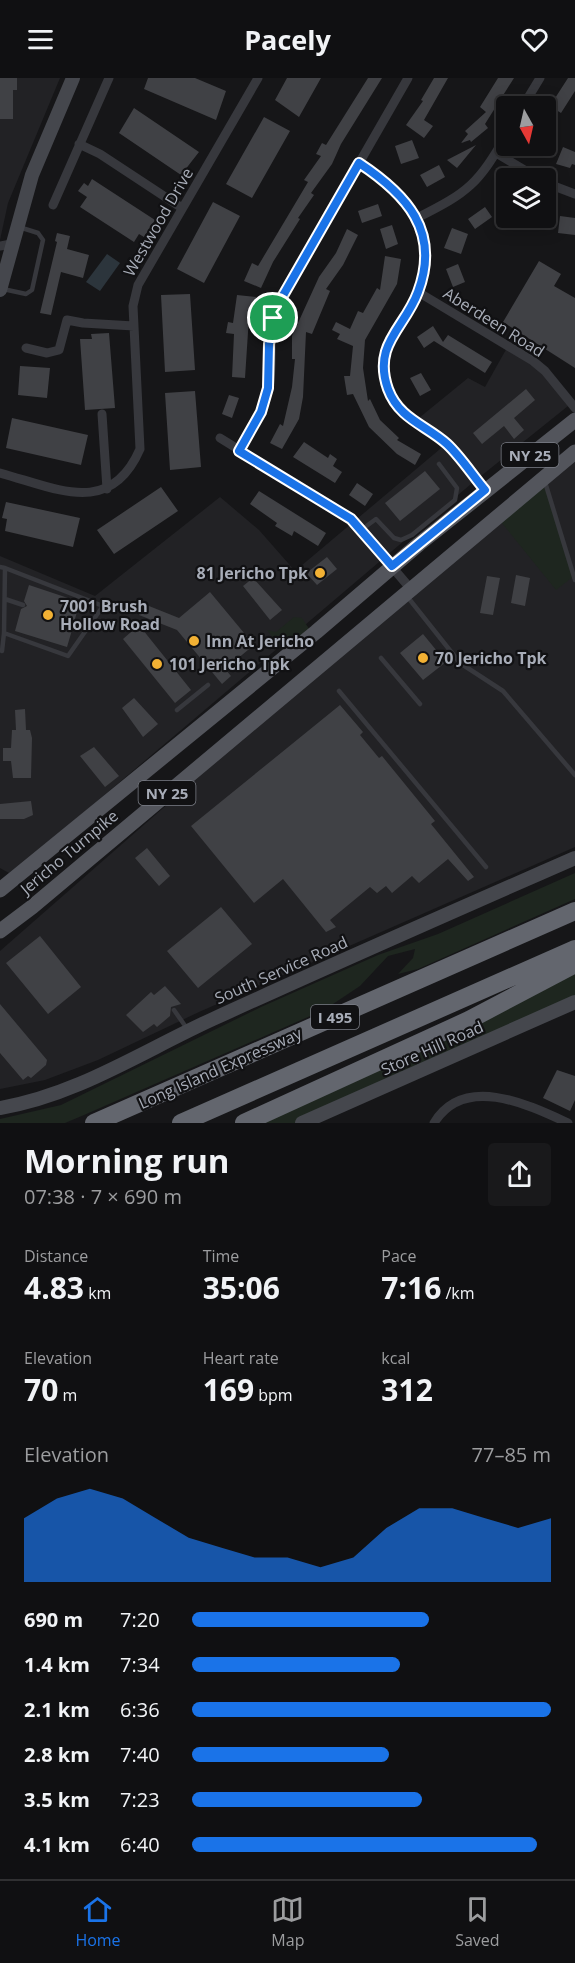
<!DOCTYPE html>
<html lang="en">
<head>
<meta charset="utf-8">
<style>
	:root { --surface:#101012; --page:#19191b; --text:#f1f3f6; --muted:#9c9d9f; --line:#303032; --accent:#1a73e8 }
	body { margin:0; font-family:"Open Sans",sans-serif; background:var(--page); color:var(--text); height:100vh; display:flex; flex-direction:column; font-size:22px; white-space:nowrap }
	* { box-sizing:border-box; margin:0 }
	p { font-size:20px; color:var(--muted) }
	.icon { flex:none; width:33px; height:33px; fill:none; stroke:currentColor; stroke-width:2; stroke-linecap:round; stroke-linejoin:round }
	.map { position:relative; height:1045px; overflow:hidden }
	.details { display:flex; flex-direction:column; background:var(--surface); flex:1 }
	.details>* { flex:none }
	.needle { width:39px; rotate:172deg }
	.fabs { position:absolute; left:496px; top:18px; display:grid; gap:12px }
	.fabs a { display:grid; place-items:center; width:60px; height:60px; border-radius:6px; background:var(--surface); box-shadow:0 3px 15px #0003,0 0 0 2px var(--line); font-size:30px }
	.pin { position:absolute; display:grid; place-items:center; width:51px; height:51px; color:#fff; margin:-26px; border:3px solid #fff; border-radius:50%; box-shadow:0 2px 6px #0007 }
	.round { display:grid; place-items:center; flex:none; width:63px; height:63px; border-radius:6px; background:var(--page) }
	.summary { display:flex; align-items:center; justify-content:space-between; height:102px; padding:0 24px }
	h1 { font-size:33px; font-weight:700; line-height:45px }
	.stats { display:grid; grid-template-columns:repeat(3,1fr); gap:9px; height:102px; padding:6px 24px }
	.stats div { display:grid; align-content:center }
	.stats b { font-size:30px; font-weight:700 }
	.stats small { font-size:16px; font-weight:400 }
	.stats p { font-size:16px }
	.chart { height:168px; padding:12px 24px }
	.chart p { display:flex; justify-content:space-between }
	.chart svg { width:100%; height:108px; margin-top:6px; fill:var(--accent); opacity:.7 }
	ul { padding:0 24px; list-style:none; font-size:20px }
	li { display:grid; grid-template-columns:96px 72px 1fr; align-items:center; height:45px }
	li i { height:15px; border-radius:8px; background:var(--accent) }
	header { display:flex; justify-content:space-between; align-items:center; height:78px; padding:0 24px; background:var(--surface); font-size:27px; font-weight:700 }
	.tabs { display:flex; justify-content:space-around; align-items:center; height:84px; border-top:2px solid var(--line); background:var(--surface); font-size:16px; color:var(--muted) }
	.tabs a { display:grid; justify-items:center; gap:3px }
	.tabs .selected { color:var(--accent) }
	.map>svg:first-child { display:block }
	.built { fill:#222225 }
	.green { fill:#1e261f }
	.water { fill:#2c353c }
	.building { fill:#404145 }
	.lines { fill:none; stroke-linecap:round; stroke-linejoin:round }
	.service { stroke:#37383d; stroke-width:4.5 }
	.minor { stroke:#37383d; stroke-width:9 }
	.secondary { stroke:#45474d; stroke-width:14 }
	.primary { stroke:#53555c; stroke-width:15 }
	.motorway { stroke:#63666e; stroke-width:18 }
	.route-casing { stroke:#fff; stroke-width:12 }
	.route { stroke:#1a73e8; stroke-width:8 }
	.poi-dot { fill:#f2b134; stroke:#111113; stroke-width:2 }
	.labels { text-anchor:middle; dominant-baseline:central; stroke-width:4.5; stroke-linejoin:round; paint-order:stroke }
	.shield { fill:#111113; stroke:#7b7e86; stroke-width:1.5 }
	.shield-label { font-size:15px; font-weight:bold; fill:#a8adb8 }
	.street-label { font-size:16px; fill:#a8adb8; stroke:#111113 }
	.poi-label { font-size:16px; font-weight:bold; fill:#a8adb8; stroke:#111113; text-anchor:start }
</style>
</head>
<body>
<header><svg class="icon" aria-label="menu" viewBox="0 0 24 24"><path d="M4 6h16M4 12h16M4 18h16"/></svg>Pacely<svg class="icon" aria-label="heart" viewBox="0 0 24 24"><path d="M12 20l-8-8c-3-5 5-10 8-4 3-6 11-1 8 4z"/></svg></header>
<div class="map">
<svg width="575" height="1045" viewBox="0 0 575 1045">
	<rect width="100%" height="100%" fill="#161618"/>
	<!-- built -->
	<path class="built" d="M0,0h60l-52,125 -8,37z
		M508,268l40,32 20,28 -97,78 -383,325 -79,64 -9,-5v-312l95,40 125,-99 39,33 36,41 151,-127 -32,-22 54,-44 17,9z
		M575,369v400l-376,165 -101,48 -53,20 -45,9v-138z"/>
	<!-- green -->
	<path class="green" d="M544,400l30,98 -18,14 -59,-73z
		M294,539l8,1 11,17 -26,21 -20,-26 9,2z
		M575,795v26l-157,70 -20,5 15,-16 2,-9 -27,7 -28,30 -36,24 -240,105 -19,8h-65v-4l61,-14 200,-98 117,-52 60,-21z
		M575,895v24l-278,126h-37l194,-86z"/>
	<!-- water -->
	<path class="water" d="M107,176l13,9 -20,28 -14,-9z"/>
	<!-- building -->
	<path class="building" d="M0,0h17v12h-4v29h-13z
		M148,0h47l31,13 -10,29 -72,-31z
		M287,0h34l-22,39 -24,-17z
		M368,0h14l-41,66 -9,20 -21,29 3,2 -16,23 2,1 -27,43 -12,26 -17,-7 8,-18 6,3 50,-84 -4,-2 17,-24 -5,-2 6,-11 4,2z
		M434,0h14l-24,42 9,6 -9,12 -18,-13 17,-24 -2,-1z
		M498,0h16l-29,46 3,4 -17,14 -1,-2 -9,3 7,-9 -3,-3 21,-19 -6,-5z
		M568,0h7v13l-14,22 -11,-7z
		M134,30l65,44 -18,23 -62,-42z
		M264,39l26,14 -38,67 -26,-14z
		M412,62l7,18 -18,6 -6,-18z
		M476,67l-19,23 -10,-8z
		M563,69l12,5v13l-3,-1 -2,4 -14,-4z
		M439,87l6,12 -18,10 -7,-12z
		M92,101l63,41 -11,17 -5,-3 -5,8 -54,-35 7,-10 -9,-6 6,-8 4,3z
		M213,124l27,14 -36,67 -27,-14z
		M378,126l4,12 -20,7 -4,-12z
		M485,129l7,10 -17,12 -7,-10z
		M560,138l15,2v17l-17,-2z
		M392,147l6,19 -12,5 -6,-20z
		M452,150l16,6 -7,20 -17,-6z
		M347,151l11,6 -15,30 -17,24 4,2 -18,43 -6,-2 -3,65 -4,22 -17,30 -12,-6 10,-19 3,2 9,-39 3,-28h-3v-23l27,-59 17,-24z
		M57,155l13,3 -3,13 22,6 -6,23 -22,-6 -10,43 -11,-2 17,-71 -2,-1z
		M385,178l16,3 -4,25 -32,56 -2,28 5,33 2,-2 10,21 19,18 -2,2 24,14 -6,11 -18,-11 -28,-27 -16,-33 -6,1 -3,-19h6l3,-30 -16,-7 3,-5 -8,-4 4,-8 14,7 8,-18 5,2 14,-25 3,2z
		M539,183l22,13 -7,12 21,12v70l-72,-46z
		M458,186l7,18 -12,5 -7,-18z
		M190,216l5,76 -30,2 -4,-77z
		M237,217l19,2 -3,21 -4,-1 -4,61 -13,-1 2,-43 -8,-1 2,-11 5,1z
		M433,248l10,16 5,-7 44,27 -7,11 -51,-32 -10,7 -7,-11z
		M109,255l6,75 -30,2 -5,-71h12l-1,-5z
		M20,288l30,2 -3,30 -29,-3z
		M421,295l10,17 -11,6 -10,-18z
		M526,311l9,11 -21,18 10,12 -10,9 -10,-13 -22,18 -9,-11z
		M195,313l6,76 -31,3 -5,-77z
		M229,317l10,3 -7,20 -10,-4z
		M12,340l76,17 -7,30 -75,-17z
		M304,364l24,16 2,-4 7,5 -4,7 9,6 -7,11 -42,-26z
		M425,393l15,18 -40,32 -15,-18z
		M357,405l16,11 -8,12 -16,-11z
		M161,409l17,24 -64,43 -17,-24z
		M259,413l67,42 -8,13 -24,-15 -2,5 -17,-10 2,-3 -27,-19z
		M6,424l74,16 -7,29 -68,-16 2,-12 -5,-1z
		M327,479l10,12 -20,16 -9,-10 1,-4z
		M516,497l14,3 -5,28 -14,-3z
		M487,498l13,2 -7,37 -13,-2z
		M253,500l29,32 -12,10 -27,-34z
		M29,507l51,17 -6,20 -5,3 3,5 -5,17 -52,-16 6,-22 6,-3 -3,-5z
		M210,514l44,53 -29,24 6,7 -9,8 -45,-54 -38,-15 5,-11 35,14z
		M139,547l52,65 -16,13 -52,-64z
		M423,556l23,28 -23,18 -23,-27z
		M134,620l24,26 -15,13 -21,-29z
		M340,627l23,27 -3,3 19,23 3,-2 53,65 -4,3 43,53 -6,4 -20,-22 -29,24 -7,-7 -20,17 -6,-7 -9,7 -7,-6 -40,33 6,7 -10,5 -43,-53 -29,24 -63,-77z
		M25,631l1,21h4l2,8 -1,40h-18l-2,-17h-8v-13h8l1,-18h4l-1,-20z
		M94,669l25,29 -14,11 -25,-31z
		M31,723l2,14 -9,4h-24v-15z
		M147,770l23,28 -11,10 -24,-28z
		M221,829l31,37 -54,44 -31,-37z
		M40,858l41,51 -33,27 -42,-51z
		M165,908l16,18 -10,3 -1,9 -13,11 -3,-3 -11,8 -17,-17 25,-23 3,3z
		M0,926l47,56 -1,5 -15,13 -3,-2 -5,4 -23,-27z
		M557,992l18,6v24l-5,11 -27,-13z"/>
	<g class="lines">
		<!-- service -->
		<path class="service" d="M3,211l23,5 6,-4 11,-50 -5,-7 -19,-6
			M545,404l30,98
			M361,452l15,-11 18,19 7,2 11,-5 43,-35 2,-12 -18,-24
			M0,489l5,1 98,38 -35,50 -64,-23 1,-65
			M406,517l54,68 43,28 72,84
			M5,521l18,6
			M73,548l13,4
			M2,573l2,-18
			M381,580l39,46
			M339,613l147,176
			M177,632l31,-25
			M174,932l14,20"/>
		<!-- minor -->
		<path class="minor" d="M523,28l17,-28
			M79,66l21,10 82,54
			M496,75l42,25
			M359,85c47,31 82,68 59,129 -13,35 -46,53 -30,97 11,30 38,36 59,55 14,13 26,32 38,46
			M546,105l29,11
			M53,127l56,-127
			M417,140c52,-26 61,-34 90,-84
			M0,168l11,-2
			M418,214l115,69 12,10 30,37
			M26,270l21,5 12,-3 8,-30 16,3 51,3
			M102,336l5,75
			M220,360l131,81 59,69
			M239,373c11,-20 25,-40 30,-63 5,-28 -2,-53 8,-82l131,-228
			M0,395c56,15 110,45 140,-24l-7,-143 5,-21 120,-207
			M434,1045c30,-49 93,-19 134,0"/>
		<!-- secondary -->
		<path class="secondary" d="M0,212l32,-115 41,-97
			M0,1030c77,-13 143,-57 213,-89 120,-55 241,-108 362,-161
			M302,1045l273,-121"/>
		<!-- primary -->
		<path class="primary" d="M0,812l316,-258 103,-88 156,-124
			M0,853l32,-24 543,-455"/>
		<!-- motorway -->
		<path class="motorway" d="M94,1045l481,-212
			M181,1045l394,-174
			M244,1045l225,-103 106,-56"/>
	</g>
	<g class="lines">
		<!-- route casing -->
		<g class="route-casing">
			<path id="route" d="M359,85c47,31 82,68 59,129 -13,36 -46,52 -30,97 11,30 38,36 59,55 14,13 26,32 38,46l-93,76 -41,-47 -112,-68 22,-39 7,-24 1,-44 8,-38z"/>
		</g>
		<!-- route -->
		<use href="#route" class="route"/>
	</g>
	<!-- markers -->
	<g class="poi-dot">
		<circle cx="320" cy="495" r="6"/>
		<circle cx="48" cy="537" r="6"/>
		<circle cx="194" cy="563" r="6"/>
		<circle cx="423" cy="580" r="6"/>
		<circle cx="157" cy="586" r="6"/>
	</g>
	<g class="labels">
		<!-- shield labels -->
		<g class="shield">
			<rect x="501.5" y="365" width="57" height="24" rx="4.5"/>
			<rect x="138.5" y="703" width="57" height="24" rx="4.5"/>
			<rect x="311" y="927" width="48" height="24" rx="4.5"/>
		</g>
		<g class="shield-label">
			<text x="530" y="377">NY 25</text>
			<text x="167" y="715">NY 25</text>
			<text x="335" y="939">I 495</text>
		</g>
		<!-- street labels -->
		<g class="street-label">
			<text transform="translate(158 144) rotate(-60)">Westwood Drive</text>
			<text transform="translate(494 244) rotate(32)">Aberdeen Road</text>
			<text transform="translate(69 774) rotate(-40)">Jericho Turnpike</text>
			<text transform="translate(281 892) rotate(-24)">South Service Road</text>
			<text transform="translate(432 970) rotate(-24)">Store Hill Road</text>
			<text transform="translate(220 990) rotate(-24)">Long Island Expressway</text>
		</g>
		<!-- poi labels -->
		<g class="poi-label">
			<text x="308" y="495" text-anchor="end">81 Jericho Tpk</text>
			<text x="60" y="528">7001 Brush<tspan x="60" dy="18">Hollow Road</tspan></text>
			<text x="206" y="563">Inn At Jericho</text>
			<text x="435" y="580">70 Jericho Tpk</text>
			<text x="169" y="586">101 Jericho Tpk</text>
		</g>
	</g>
</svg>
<div class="fabs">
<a><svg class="needle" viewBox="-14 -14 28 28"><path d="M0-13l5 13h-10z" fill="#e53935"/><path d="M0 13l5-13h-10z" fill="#9c9d9f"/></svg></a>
<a><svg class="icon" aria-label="layers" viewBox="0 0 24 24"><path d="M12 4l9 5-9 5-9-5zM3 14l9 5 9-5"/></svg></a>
</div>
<div class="pin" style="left:273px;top:240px;background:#1e9e55"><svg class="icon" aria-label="arrive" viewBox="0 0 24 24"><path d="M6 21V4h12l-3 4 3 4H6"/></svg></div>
</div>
<section class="details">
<div class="summary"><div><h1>Morning run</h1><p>07:38 · 7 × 690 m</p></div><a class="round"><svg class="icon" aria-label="share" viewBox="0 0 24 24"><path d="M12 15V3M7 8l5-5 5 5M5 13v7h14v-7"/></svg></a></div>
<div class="stats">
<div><p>Distance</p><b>4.83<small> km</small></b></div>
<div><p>Time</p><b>35:06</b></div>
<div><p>Pace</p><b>7:16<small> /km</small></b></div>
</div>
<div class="stats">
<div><p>Elevation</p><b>70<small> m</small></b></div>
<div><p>Heart rate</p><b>169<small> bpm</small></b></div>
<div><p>kcal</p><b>312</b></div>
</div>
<div class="chart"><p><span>Elevation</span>77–85 m</p>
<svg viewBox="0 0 160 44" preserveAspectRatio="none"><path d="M0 44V18L10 10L20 6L30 10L40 18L50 26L60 30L70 34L80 34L90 38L100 34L110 22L120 14L130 14L140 18L150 22L160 18V44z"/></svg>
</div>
<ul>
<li><b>690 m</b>7:20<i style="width:66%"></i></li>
<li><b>1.4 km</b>7:34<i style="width:58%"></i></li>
<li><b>2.1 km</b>6:36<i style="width:100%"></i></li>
<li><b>2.8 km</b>7:40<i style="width:55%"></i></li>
<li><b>3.5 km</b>7:23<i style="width:64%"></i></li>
<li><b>4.1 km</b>6:40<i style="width:96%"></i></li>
</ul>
</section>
<nav class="tabs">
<a class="selected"><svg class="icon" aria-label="home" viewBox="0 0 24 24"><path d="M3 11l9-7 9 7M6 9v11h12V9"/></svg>Home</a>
<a><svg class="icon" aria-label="map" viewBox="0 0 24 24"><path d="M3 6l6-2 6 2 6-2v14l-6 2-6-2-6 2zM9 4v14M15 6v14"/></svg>Map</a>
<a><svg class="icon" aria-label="saved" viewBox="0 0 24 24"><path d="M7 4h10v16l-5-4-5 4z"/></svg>Saved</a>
</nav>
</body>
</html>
